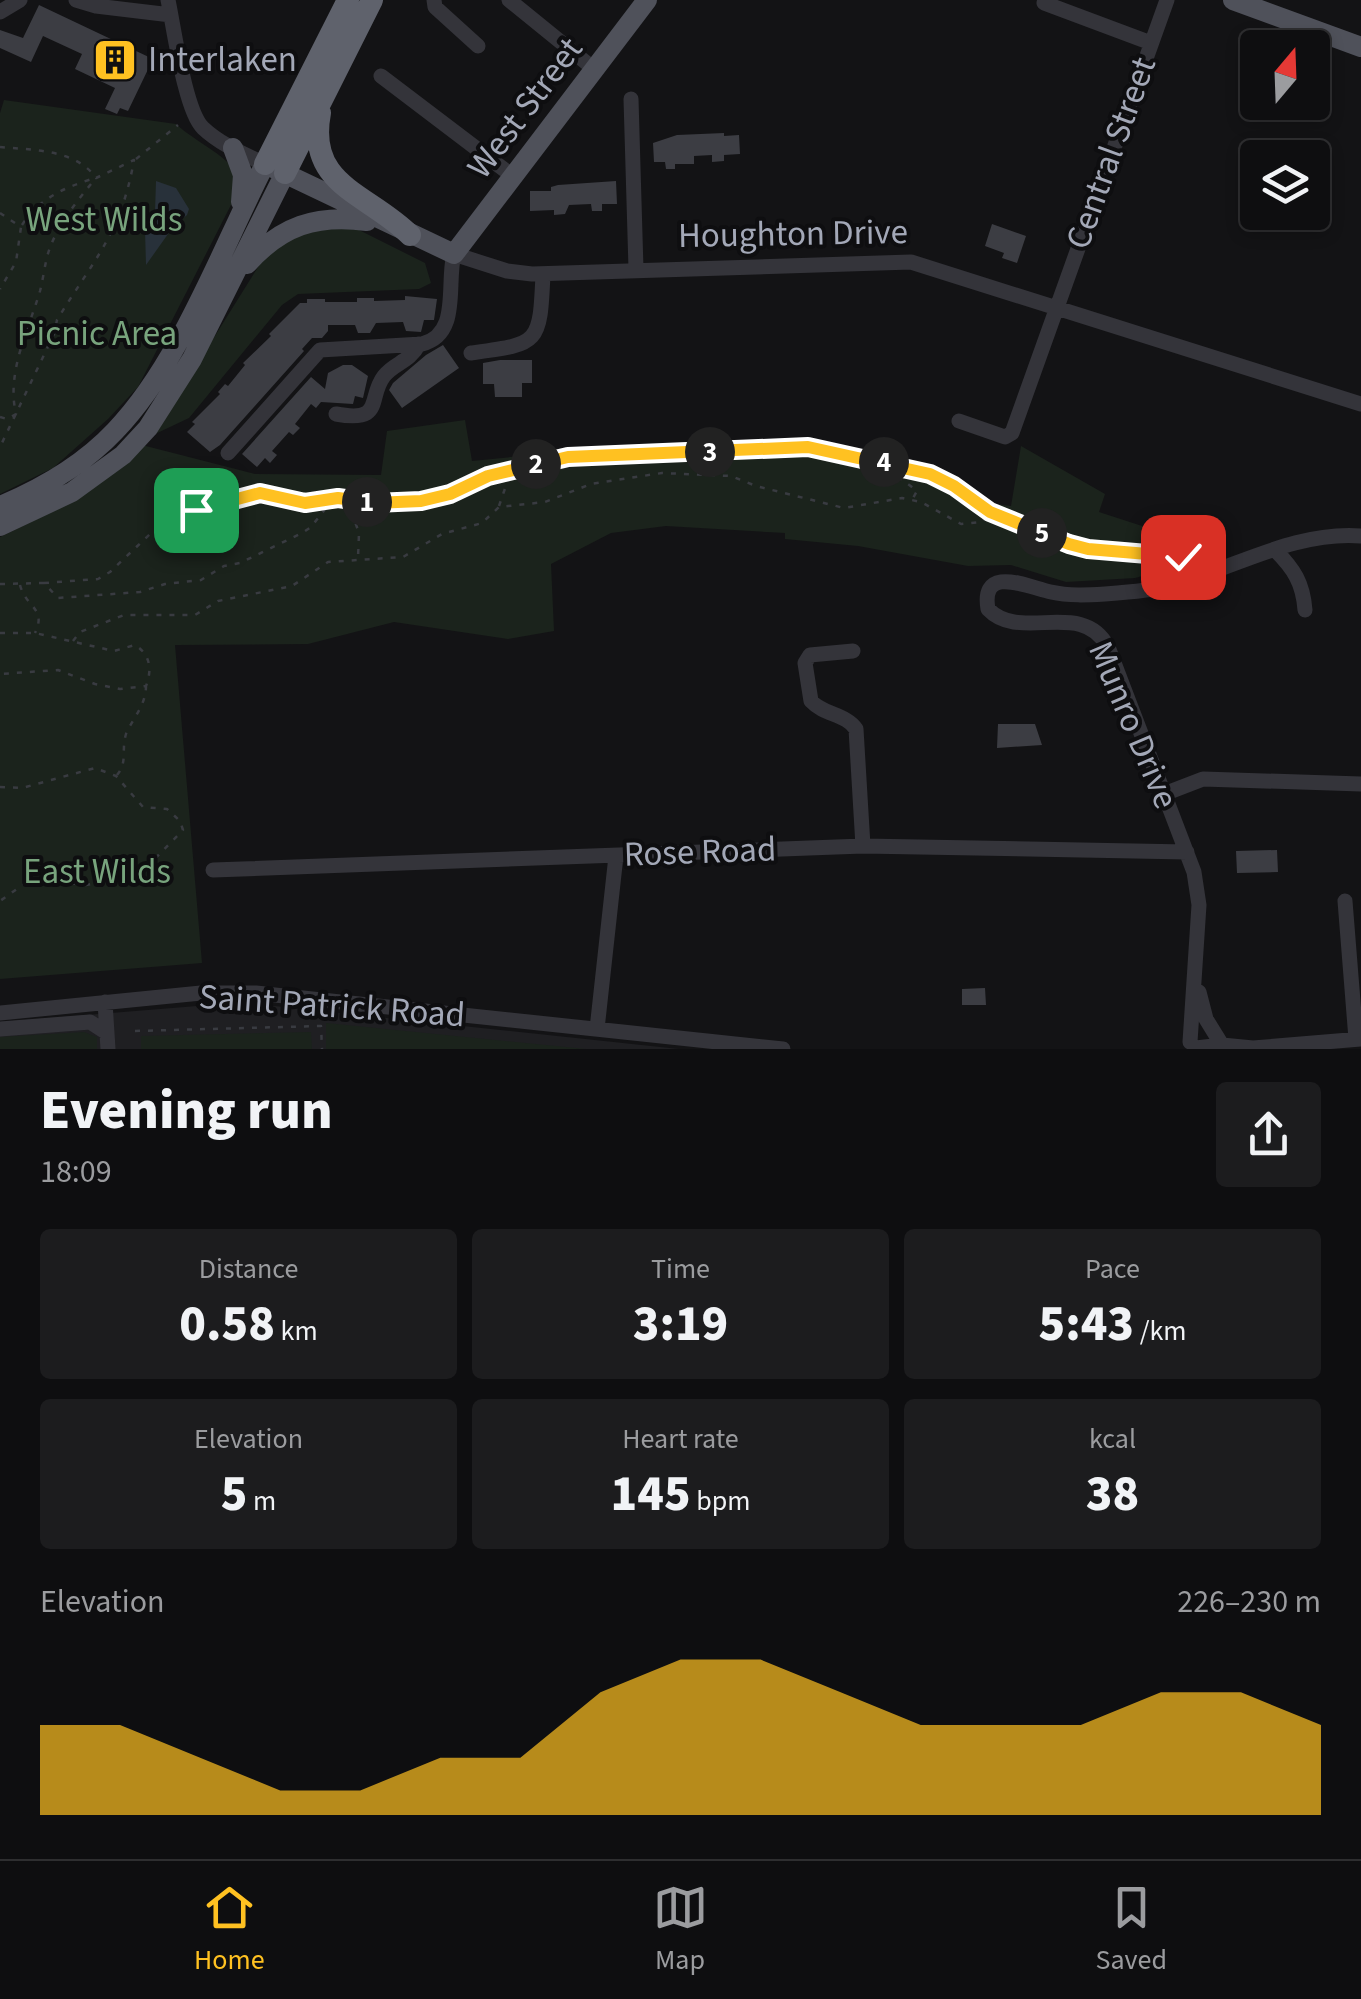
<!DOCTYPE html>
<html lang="en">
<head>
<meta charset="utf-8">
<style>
	:root { --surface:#0e0e10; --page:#1c1c1e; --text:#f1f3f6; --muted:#9b9c9f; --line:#2e2e30; --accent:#ffc121 }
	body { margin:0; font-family:"Source Sans 3",sans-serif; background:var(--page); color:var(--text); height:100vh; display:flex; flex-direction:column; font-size:38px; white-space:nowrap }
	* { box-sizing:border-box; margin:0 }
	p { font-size:32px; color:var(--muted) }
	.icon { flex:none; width:55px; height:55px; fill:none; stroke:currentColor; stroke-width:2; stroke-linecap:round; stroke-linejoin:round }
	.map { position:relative; height:1049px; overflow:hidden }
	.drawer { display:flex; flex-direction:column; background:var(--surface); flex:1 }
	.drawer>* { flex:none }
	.needle { width:65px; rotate:19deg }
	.buttons { position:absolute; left:1240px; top:30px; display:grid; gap:20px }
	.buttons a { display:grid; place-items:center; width:90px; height:90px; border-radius:10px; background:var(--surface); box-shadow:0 5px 15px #0003,0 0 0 2px var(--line); font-size:50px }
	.pin { position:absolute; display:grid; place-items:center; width:85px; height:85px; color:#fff; margin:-42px; border-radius:20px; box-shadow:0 5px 15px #0006 }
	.km { position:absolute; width:50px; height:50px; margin:-25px; border-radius:50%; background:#222; color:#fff; font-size:28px; line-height:50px; text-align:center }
	.round { display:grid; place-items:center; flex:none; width:105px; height:105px; border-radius:10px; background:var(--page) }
	.overview { display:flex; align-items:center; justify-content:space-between; height:170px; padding:0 40px }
	h1 { font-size:55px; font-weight:800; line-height:75px }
	.metrics { display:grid; grid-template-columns:repeat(3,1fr); gap:15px; height:170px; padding:10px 40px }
	.metrics div { display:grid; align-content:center; border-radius:10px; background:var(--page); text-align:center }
	.metrics b { font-size:50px; font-weight:800 }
	.metrics small { font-size:28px; font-weight:400 }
	.metrics p { font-size:28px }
	.chart { height:280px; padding:20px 40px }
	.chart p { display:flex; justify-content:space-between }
	.chart svg { width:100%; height:180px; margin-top:10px; fill:var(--accent); opacity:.7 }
	.tabs { display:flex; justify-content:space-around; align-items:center; height:140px; border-top:2px solid var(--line); background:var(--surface); font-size:28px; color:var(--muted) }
	.tabs a { display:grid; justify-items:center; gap:5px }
	.tabs .active { color:var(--accent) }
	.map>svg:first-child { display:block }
	.built { fill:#1f1f22 }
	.green { fill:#1b231c }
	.water { fill:#28313a }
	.building { fill:#3c3d43 }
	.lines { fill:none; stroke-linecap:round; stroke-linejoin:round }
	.path { stroke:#393b41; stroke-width:2.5; stroke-dasharray:5 8; stroke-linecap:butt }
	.minor { stroke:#34343a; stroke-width:15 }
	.major { stroke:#4f515a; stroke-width:20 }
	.highway { stroke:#5f626c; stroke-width:22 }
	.route-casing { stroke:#fff; stroke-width:20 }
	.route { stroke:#ffc121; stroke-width:12 }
	.labels { text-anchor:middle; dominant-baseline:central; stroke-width:8; stroke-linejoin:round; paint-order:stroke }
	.poi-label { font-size:35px; fill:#a3a8b7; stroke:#0e0e10; text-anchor:start }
	.street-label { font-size:35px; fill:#a3a8b7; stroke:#0e0e10 }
	.park-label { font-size:35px; fill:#78a47d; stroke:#0e0e10 }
</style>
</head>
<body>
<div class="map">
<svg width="1361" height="1049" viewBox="0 0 1361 1049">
	<rect width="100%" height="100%" fill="#131315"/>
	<!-- built -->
	<path class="built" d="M234,1003l40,3 405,43h-679v-27z"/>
	<!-- green -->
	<path class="green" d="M4,100l172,24c21,19 45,27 63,51l-6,26 -95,186 -30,32 -55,49 -53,26v-381z
		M353,227l72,36 6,20 -12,6 -121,5 -16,11 -93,113 -36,17 110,-176 39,-29z
		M465,420l7,41 79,-8 270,-9 76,11 47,21 46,27 21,3 10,-60 84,48 -6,18 77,25 32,21 -73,20 -69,4 -55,-17 -43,1 -110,-20 -73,-7v-6l-119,-7 -55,7 -60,31 3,67 -46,8 -114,-17 -86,22 -133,1 27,318 -202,16v-442c53,-24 99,-54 142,-92l113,29 126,1 6,-44z
		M326,1023l260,26h-260z
		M84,1032l13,5v12h-97v-12z
		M311,1032l1,17h-171v-13z"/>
	<!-- water -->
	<path class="water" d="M156,181l20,7 13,21 -2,6 -14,12 -27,38 -1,-35 10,-18z"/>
	<!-- building -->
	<path class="building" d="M39,5l114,54 -25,52 -8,-3 -3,6 -12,-5 10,-21 -40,-19 7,-15 -39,-18 -12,26 -31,-14v-18l23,8z
		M724,133v3l15,-1 1,19 -16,1v6l-12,1v-7l-18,1v8h-19v5h-9l-1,-7h-11l-1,-19 24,-8z
		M616,181l1,23h-15v7h-10l-1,-7 -22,1 -4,9 -11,1v-5l-24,1v-20h21v-4l7,-2z
		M992,224l34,12 -9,27 -15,-5 2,-5 -19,-7z
		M405,296l32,3 -3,21h-10l-3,12 -15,-1 -3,-9 -27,1 -6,10h-12l-3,-8h-27v6l-6,7h-10l-10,11 2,2 -84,94 -10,7 -23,-20 8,-8 -3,-2 28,-28 -2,-2 7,-8 3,2 17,-21 -2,-2 28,-27 -2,-2 31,-31h7v-4h18v3h32v-4h17v3l31,-1z
		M443,345l16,23 -57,40 -13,-18 4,-7 33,-28z
		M500,360h32v23h-10v14h-27l-1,-13h-11v-21z
		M343,365h9l16,11 -5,22 -8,-2 -2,8 -32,-2 -5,6 -5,-4 -16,20 5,4 -7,7 -4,-3 -17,19 5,4 -7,8 -5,-5 -8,9 -15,-13 69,-77 14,12 3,-16z
		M998,724h37l7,21 -45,3z
		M1277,850l1,22 -41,1 -1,-22z
		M985,988l1,17h-24v-16z"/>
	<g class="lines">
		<!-- path -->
		<path class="path" d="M0,147c32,3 76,2 96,31l38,-18c-13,74 -40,99 -77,160l-3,14 -54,113
			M136,159l42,-34
			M0,213l21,14 -5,35 -16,27
			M22,225c17,-26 41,-37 70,-46
			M0,417l7,2 9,-5c-10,-42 13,-85 24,-123 4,-15 5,-32 11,-46 10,-25 28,-46 44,-66
			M893,464l7,14 17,13 -4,7
			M347,499l12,34 -1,25
			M499,506l12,-35
			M44,583l54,-4 12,-7 58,-55 85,-23 23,1 29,8 33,-4 36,4 47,-2 28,-7 39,-18 80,-19 240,-10 54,10 68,17 24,12 43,29 72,29 19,5 89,6 14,8
			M0,584l44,-1 14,15 82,-6 25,-8 36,-4 23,-14 16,-3 62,-30 9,-6 22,-28
			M20,585c6,23 27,23 15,48
			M0,633h35l79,18 21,-6c16,10 17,25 11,41l-26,3 -25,-5 -37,-14 -58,4
			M73,641l7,-9 44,-17h71l23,-14 74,-15 36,-24 75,-5 39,-23 40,-11 17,-16 46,-5 46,-18 71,-11 69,3 25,10 88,22 58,-10 19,4 40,22 21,-2 7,-9
			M117,775c11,-13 4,-25 9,-41 7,-16 20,-29 20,-48
			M0,787l22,1 73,-20 21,8 27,31 24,2 13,12 3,9 -43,44 -54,11 -55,-6 -31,22
			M135,1031l186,-5 1,23"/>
		<!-- minor -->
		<path class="minor" d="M76,0l20,6 75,9
			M168,0c6,28 17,111 35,128 18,17 41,26 62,36
			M434,0l1,7 43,39
			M509,0l85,69
			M1044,3l107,40
			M0,12l20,-12
			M381,76l133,101
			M631,99l5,170
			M471,353c68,-9 69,-8 72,-79
			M336,414c49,9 31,-16 48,-38 11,-14 25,-13 35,-32
			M959,421l46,16 7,-4 155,-433
			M228,453l92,-103 102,-6c39,-10 24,-60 32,-90l53,17 25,3 379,-12 450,142
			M1275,550c19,19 28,33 30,60
			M853,651l-43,4 -5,8 6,38c13,14 35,13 45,28l7,117
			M1164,794l39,-15 158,5
			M213,870l650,-24 324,6
			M1345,901l11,138
			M1199,992l7,27 16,26
			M105,1002l3,47
			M0,1013l201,-20h55l527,56
			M0,1029l90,-7 17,11
			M597,1029l19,-173
			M1190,1042l9,-137 -5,-33 -86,-225c-26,-49 -88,-4 -120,-38 -8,-46 42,-21 63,-17 18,4 36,3 54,2 26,-2 52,-4 77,-12 58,-17 116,-51 179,-46
			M1196,1048l26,-3 31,3 108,-9"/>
		<!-- major -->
		<path class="major" d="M1233,0l128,47
			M233,148l10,27 -2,27
			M247,264c34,-38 69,-50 120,-43
			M0,506c43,-18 83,-41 115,-75 65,-67 107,-183 150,-267l189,90 193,-254
			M0,526l72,-34 51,-37 25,-27 44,-69 93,-186"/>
		<!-- highway -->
		<path class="highway" d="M320,113c-14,73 48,80 90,122
			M265,164l83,-164
			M285,173l87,-173"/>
	</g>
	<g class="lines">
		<!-- route casing -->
		<g class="route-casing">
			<path id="route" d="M196,510l64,-17 45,10 33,-5 36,5 47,-2 29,-7 38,-18 80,-19 240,-10 122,27 24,12 36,26 79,32 19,5 95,8"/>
		</g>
		<!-- route -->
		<use href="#route" class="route"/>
	</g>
	<!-- icons -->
	<defs>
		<g id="building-square" transform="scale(2.25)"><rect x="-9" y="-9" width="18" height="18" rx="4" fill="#ffc121" stroke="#0e0e10"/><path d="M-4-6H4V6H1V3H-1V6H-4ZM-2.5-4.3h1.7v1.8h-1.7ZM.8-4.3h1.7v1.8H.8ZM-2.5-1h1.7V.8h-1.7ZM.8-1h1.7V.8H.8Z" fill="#111"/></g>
	</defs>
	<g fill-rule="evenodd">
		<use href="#building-square" x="115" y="60"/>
	</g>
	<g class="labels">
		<!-- poi labels -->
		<g class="poi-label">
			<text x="148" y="60">Interlaken</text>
		</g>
		<!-- street labels -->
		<g class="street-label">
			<text transform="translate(525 108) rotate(-53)">West Street</text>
			<text transform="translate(1111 153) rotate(-70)">Central Street</text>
			<text transform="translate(793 234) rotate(-1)">Houghton Drive</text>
			<text transform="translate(1133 725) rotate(67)">Munro Drive</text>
			<text transform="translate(700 852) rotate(-2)">Rose Road</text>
			<text transform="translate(332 1006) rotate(4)">Saint Patrick Road</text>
		</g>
		<!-- park labels -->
		<g class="park-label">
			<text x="104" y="220">West Wilds</text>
			<text x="97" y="334">Picnic Area</text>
			<text x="97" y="872">East Wilds</text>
		</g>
	</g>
</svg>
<div class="buttons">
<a><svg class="needle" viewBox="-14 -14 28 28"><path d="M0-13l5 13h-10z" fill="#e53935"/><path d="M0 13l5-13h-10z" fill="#9b9c9f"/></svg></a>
<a><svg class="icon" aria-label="layers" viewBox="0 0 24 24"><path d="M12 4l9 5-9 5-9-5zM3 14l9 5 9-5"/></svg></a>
</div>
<div class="pin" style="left:196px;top:510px;background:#1e9e55"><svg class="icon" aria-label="arrive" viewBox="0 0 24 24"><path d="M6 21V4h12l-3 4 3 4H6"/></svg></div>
<div class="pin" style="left:1183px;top:557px;background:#d93025"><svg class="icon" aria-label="check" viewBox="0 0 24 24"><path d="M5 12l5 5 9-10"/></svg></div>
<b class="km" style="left:367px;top:502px">1</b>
<b class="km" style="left:536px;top:464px">2</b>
<b class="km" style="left:710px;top:452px">3</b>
<b class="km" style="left:884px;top:462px">4</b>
<b class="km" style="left:1042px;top:533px">5</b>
</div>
<section class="drawer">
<div class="overview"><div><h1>Evening run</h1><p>18:09</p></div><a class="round"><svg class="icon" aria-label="share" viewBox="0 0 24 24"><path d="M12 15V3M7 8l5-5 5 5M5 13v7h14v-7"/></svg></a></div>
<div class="metrics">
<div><p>Distance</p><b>0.58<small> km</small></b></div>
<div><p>Time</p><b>3:19</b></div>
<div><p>Pace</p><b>5:43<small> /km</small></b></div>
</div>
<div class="metrics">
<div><p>Elevation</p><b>5<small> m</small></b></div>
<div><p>Heart rate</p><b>145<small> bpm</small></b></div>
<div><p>kcal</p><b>38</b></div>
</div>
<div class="chart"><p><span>Elevation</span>226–230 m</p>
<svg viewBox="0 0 160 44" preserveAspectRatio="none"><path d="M0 44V22L10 22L20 30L30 38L40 38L50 30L60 30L70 14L80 6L90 6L100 14L110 22L120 22L130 22L140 14L150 14L160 22V44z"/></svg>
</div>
</section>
<nav class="tabs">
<a class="active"><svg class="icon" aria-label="home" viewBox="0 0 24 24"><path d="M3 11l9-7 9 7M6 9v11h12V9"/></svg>Home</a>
<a><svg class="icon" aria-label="map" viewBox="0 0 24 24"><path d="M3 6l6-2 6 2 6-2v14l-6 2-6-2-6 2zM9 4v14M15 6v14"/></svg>Map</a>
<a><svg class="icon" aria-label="saved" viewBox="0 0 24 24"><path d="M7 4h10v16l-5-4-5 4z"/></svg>Saved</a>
</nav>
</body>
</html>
